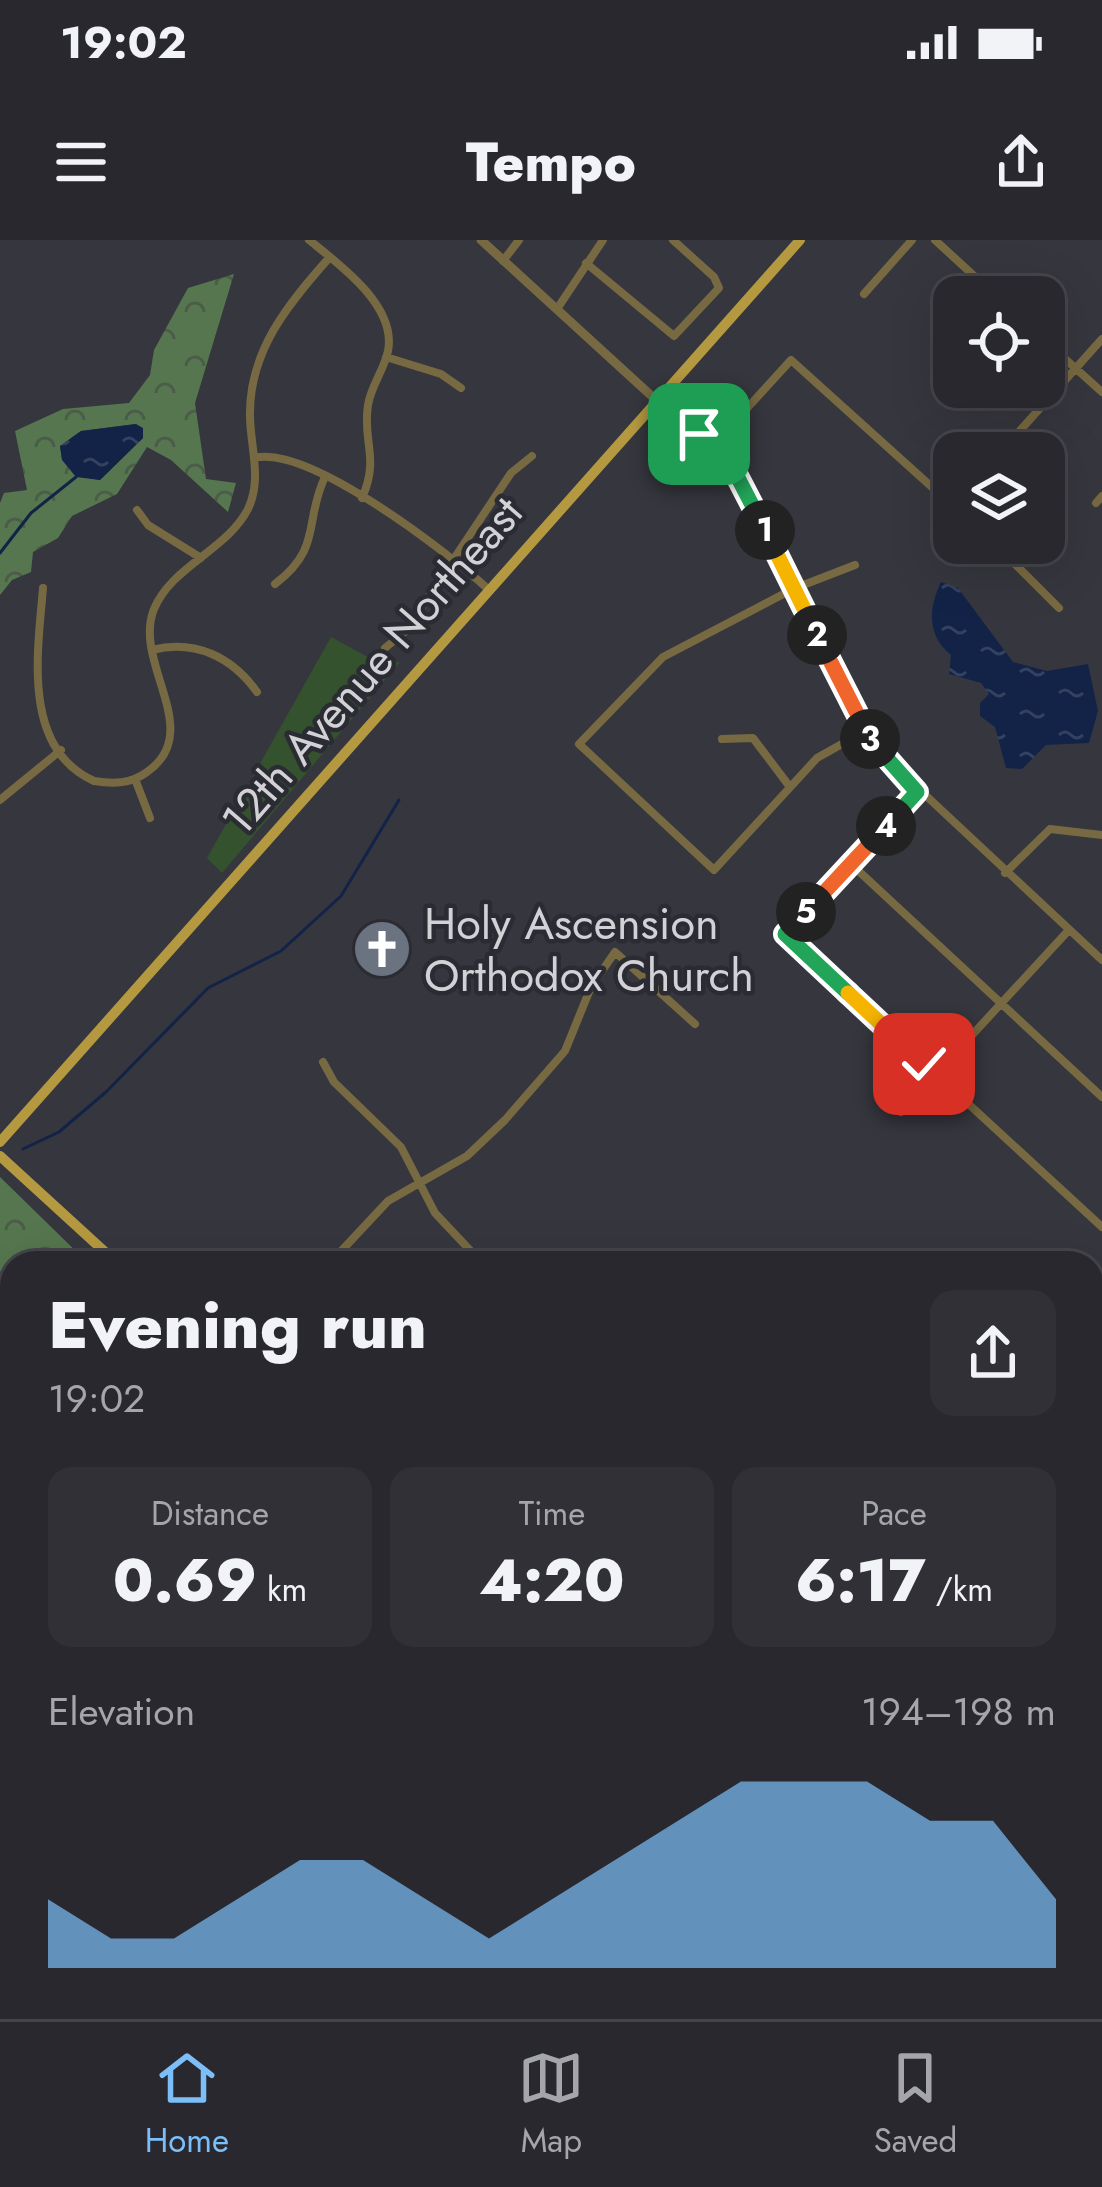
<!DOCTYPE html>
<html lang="en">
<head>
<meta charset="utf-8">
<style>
	:root { --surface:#28282e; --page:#303036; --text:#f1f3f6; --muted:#a5a6aa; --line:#44444a; --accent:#7bbef8 }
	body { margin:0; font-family:Jost,sans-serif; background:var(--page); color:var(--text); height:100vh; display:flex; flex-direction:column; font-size:45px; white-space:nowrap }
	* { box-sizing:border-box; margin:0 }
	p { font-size:39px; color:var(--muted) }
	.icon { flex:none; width:66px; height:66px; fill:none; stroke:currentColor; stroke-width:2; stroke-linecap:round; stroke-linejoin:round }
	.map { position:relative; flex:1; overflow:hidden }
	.side { position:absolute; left:0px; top:1011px; width:1104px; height:768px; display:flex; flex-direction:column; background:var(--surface); border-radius:36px 36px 0 0; box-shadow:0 12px 48px #0002,0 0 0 3px var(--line) }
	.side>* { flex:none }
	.fabs { position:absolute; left:933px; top:36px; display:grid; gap:24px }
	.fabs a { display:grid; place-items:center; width:132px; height:132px; border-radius:24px; background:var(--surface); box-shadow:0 12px 48px #0002,0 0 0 3px var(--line); font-size:60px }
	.pin { position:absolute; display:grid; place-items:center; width:102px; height:102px; color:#fff; margin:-51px; border-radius:24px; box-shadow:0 6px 18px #0006 }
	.km { position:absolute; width:60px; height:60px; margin:-30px; border-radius:50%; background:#222; color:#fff; font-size:33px; line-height:60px; text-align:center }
	.round { display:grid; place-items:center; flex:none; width:126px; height:126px; border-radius:24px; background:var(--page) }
	.head { display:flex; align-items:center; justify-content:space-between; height:204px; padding:0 48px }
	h1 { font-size:66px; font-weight:800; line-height:90px }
	.metrics { display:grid; grid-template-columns:repeat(3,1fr); gap:18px; height:204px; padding:12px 48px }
	.metrics div { display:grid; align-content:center; border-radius:24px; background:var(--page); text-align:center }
	.metrics b { font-size:60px; font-weight:800 }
	.metrics small { font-size:33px; font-weight:400 }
	.metrics p { font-size:33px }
	.chart { height:336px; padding:24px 48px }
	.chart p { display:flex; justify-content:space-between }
	.chart svg { width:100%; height:216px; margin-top:12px; fill:var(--accent); opacity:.7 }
	.status { display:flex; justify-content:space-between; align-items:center; height:84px; padding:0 60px; background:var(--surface); direction:ltr }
	.status svg { height:33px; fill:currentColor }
	header { display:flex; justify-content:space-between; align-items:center; height:156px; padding:0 48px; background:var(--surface); font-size:54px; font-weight:800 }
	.tab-bar { display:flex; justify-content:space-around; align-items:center; height:168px; border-top:3px solid var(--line); background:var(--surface); font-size:33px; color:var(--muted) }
	.tab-bar a { display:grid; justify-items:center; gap:6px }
	.tab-bar .active { color:var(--accent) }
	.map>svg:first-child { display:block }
	.forest { fill:url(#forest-crowns); fill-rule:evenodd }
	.park { fill:#34522e }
	.water { fill:url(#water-ripples) }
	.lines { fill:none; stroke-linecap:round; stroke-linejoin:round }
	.stream { stroke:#122347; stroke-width:3 }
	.minor { stroke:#776941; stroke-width:8 }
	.tertiary { stroke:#776941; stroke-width:9 }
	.primary { stroke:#b59940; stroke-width:10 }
	.split-1-casing { stroke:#fff; stroke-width:24 }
	.split-2-casing { stroke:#fff; stroke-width:24 }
	.split-3-casing { stroke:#fff; stroke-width:24 }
	.split-4-casing { stroke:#fff; stroke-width:24 }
	.split-5-casing { stroke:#fff; stroke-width:24 }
	.split-6-casing { stroke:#fff; stroke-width:24 }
	.split-7-casing { stroke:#fff; stroke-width:24 }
	.split-1 { stroke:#22a559; stroke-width:15 }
	.split-2 { stroke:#f5b400; stroke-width:15 }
	.split-3 { stroke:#f0652b; stroke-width:15 }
	.split-4 { stroke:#22a559; stroke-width:15 }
	.split-5 { stroke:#f0652b; stroke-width:15 }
	.split-6 { stroke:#22a559; stroke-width:15 }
	.split-7 { stroke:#f5b400; stroke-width:15 }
	.labels { text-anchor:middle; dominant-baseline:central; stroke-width:9; stroke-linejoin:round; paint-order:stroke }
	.street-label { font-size:45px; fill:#d1d1d6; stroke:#2b2c33 }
	.poi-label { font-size:45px; fill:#d1d1d6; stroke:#2b2c33; text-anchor:start }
</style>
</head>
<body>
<div class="status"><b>19:02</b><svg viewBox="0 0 49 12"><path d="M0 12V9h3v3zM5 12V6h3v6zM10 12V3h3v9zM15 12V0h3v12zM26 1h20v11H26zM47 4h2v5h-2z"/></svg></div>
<header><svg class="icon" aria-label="menu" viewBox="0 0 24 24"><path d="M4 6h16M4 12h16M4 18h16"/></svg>Tempo<svg class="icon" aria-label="share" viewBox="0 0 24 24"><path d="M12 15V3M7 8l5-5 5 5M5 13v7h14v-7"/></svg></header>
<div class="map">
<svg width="1102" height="1779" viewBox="0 0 1102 1779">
	<defs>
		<pattern id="forest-crowns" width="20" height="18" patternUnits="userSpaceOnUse" patternTransform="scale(3)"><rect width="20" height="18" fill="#55764e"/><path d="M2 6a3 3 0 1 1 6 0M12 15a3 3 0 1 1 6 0" fill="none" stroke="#4b5d48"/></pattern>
		<pattern id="water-ripples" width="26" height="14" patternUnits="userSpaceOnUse" patternTransform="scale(3)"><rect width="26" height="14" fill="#122347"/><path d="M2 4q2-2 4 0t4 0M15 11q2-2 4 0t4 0" fill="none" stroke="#334261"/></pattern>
	</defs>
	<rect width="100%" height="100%" fill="#36363e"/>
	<!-- forest -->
	<path class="forest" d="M234,34l-39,129 11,76 30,4 -8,29 -57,-52 -24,-13 -30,47 -45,22 -14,22 -25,14 -2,20 -19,8 -12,15v-92l4,-10 23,-3 -12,-59 48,-22 66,-6 21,-28 4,-25 34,-62zM136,184l7,14 -43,42 -18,-3 -20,-18 -2,-13 21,-15z
		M0,937l88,86h-76v232l-12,-11z"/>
	<!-- park -->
	<path class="park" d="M331,397l48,26 21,-1 -178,211 -15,-15z
		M312,1767h45l8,12h-57z"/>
	<!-- water -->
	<path class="water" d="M136,184l7,4v10l-43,42 -24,-3 -14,-17 -2,-14 21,-15z
		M941,342l17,6 55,74 34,9 41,-7 10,47 -9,32 -43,2 -24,24 -16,-1 -11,-41 -15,-11v-13l9,-9 -8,-11 -32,-9 2,-19c-24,-19 -23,-46 -10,-73z"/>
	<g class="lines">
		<!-- stream -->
		<path class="stream" d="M0,313l31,-40 45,-36
			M23,909l36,-17 47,-40 102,-104 73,-37 60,-55 58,-96
			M969,1767l16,12"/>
		<!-- minor -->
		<path class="minor" d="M309,0c31,25 88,66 79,111 -4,19 -17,35 -20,54 -6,36 12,53 -6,93
			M935,0l62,57
			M503,21l16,-21
			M586,23l88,73 45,-48 -5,-11 -41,-37
			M864,54l48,-54
			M557,69l46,-69
			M1044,100l58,52
			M386,117l55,17 20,14
			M940,125l14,-16
			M656,160l43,34 41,47 137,269 225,210
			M658,163l35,38 16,7
			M710,209l81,-89 163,147
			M1000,213l102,-114
			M254,218c54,-14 193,94 234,131
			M1096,263l6,-7
			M137,270l11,15 53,33
			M994,303l65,65
			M855,325l-62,24 -130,68 -84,87 135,126 103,-112 48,-27
			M275,344c47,-36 29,-60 49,-105
			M43,348c-5,62 -22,160 51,193 19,3 37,3 53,-9 59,-41 -15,-109 7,-163 18,-43 73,-59 94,-100 14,-29 3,-60 2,-91 -2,-66 38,-114 79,-160
			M385,408l21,-17 105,-158 21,-17
			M152,410c43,-11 80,7 105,42
			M722,499l31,-1 37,49
			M135,539l15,39
			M918,552l-133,143 317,292
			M0,560l61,-50
			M851,624l251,233
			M1005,633l45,-44 52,6
			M323,822l11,20 67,65 34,66 47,50
			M901,872l167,-181
			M330,1023l58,-62 79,-45 38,-36 60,-69 26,-64 24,-35 80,72
			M1092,1177l10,9
			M1092,1321l10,9
			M1092,1373l10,2
			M1092,1457l10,-27
			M1092,1619l10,-10
			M5,1643l7,10
			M0,1645l12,-9
			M646,1767l13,12
			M810,1767l11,12
			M40,1770l116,9
			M248,1779l2,-12
			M547,1779l11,-12"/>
		<!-- tertiary -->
		<path class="tertiary" d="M481,0l175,160"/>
		<!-- primary -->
		<path class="primary" d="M0,902l800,-902
			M0,916l117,107
			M936,1767l13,12"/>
	</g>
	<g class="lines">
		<!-- split-1 casing -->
		<g class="split-1-casing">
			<path id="split-1" d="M699,194l37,40 29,56"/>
		</g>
		<!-- split-2 casing -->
		<g class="split-2-casing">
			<path id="split-2" d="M765,290l52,105"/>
		</g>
		<!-- split-3 casing -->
		<g class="split-3-casing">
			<path id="split-3" d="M817,395l53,104"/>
		</g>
		<!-- split-4 casing -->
		<g class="split-4-casing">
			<path id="split-4" d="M870,499l47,53 -31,34"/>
		</g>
		<!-- split-5 casing -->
		<g class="split-5-casing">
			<path id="split-5" d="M806,672l80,-86"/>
		</g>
		<!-- split-6 casing -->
		<g class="split-6-casing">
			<path id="split-6" d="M806,672l-21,22 63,59"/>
		</g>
		<!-- split-7 casing -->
		<g class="split-7-casing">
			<path id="split-7" d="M848,753l76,71"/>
		</g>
		<!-- split-1 -->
		<use href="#split-1" class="split-1"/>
		<!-- split-2 -->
		<use href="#split-2" class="split-2"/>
		<!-- split-3 -->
		<use href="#split-3" class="split-3"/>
		<!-- split-4 -->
		<use href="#split-4" class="split-4"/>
		<!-- split-5 -->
		<use href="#split-5" class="split-5"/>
		<!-- split-6 -->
		<use href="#split-6" class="split-6"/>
		<!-- split-7 -->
		<use href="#split-7" class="split-7"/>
	</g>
	<!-- icons -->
	<defs>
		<g id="church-disc" transform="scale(3)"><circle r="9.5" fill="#6b7280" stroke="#2b2c33"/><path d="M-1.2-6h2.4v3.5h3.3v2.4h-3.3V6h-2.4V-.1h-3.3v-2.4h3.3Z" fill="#fff"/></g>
	</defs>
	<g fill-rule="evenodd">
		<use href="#church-disc" x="382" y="709"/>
	</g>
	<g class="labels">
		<!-- street labels -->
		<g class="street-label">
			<text transform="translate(372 426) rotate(-49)">12th Avenue Northeast</text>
		</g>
		<!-- poi labels -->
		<g class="poi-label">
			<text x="424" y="683">Holy Ascension<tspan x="424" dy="52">Orthodox Church</tspan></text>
		</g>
	</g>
</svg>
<div class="fabs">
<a><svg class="icon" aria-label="locate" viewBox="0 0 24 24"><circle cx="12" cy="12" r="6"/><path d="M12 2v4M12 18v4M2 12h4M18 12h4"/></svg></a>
<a><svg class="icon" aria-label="layers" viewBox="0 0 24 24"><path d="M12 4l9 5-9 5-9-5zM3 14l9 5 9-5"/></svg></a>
</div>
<div class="pin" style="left:699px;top:194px;background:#1e9e55"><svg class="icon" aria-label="arrive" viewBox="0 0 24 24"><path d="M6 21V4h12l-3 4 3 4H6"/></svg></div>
<div class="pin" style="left:924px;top:824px;background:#d93025"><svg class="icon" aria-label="check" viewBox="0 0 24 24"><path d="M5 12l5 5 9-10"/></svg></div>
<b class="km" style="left:765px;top:290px">1</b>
<b class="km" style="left:817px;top:395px">2</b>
<b class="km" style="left:870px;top:499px">3</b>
<b class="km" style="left:886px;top:586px">4</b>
<b class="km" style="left:806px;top:672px">5</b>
<section class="side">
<div class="head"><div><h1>Evening run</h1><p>19:02</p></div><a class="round"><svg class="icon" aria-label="share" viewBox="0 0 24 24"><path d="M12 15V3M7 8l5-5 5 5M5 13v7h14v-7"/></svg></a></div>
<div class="metrics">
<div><p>Distance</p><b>0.69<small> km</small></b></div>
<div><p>Time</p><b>4:20</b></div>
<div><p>Pace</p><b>6:17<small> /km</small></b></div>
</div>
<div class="chart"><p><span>Elevation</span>194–198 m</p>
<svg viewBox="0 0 160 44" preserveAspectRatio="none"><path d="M0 44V30L10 38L20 38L30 30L40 22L50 22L60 30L70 38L80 30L90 22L100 14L110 6L120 6L130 6L140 14L150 14L160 30V44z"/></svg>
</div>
</section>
</div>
<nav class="tab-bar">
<a class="active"><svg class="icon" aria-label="home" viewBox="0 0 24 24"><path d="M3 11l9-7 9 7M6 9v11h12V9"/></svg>Home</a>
<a><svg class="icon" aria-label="map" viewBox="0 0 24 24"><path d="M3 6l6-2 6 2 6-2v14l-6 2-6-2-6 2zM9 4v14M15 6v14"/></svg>Map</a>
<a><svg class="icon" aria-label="saved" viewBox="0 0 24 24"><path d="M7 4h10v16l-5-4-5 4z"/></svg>Saved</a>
</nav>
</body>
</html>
